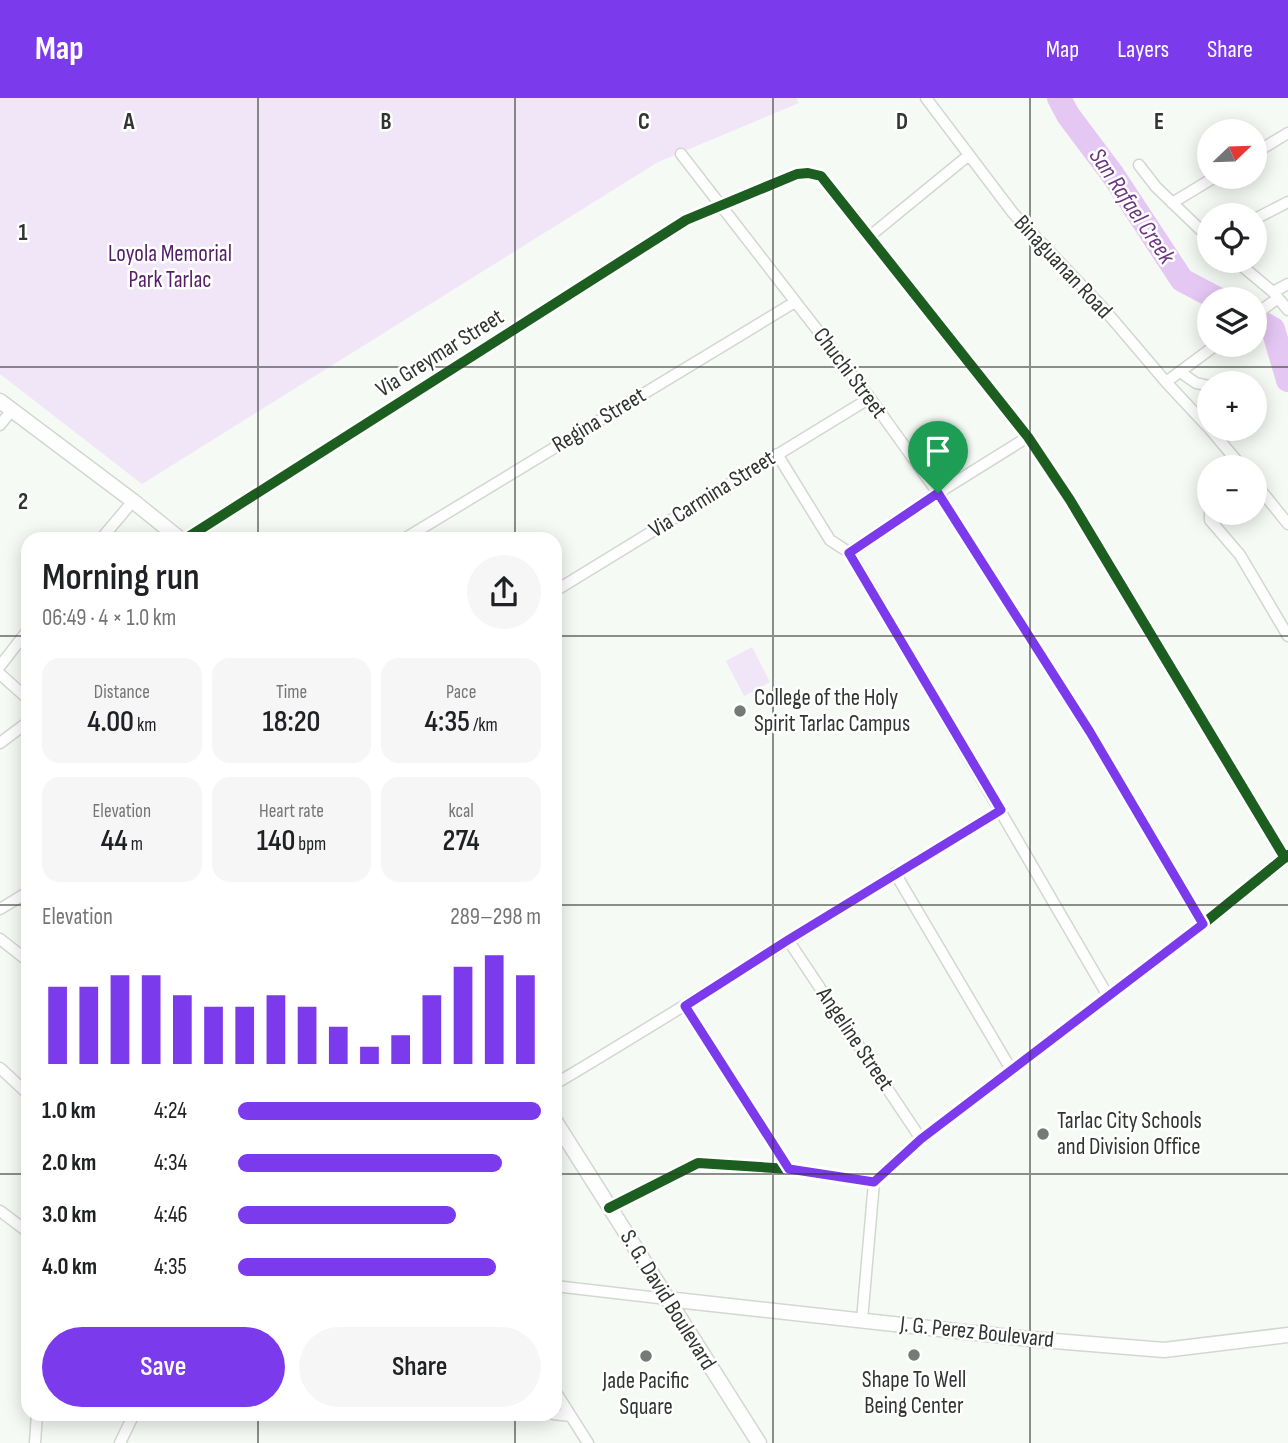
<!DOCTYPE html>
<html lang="en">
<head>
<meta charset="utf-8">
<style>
	:root { --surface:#fff; --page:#f6f6f6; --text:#202124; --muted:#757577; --accent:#7c3aed }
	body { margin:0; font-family:"Sofia Sans Condensed",sans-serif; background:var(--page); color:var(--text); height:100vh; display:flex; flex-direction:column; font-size:26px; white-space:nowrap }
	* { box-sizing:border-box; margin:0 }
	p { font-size:23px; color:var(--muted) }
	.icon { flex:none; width:38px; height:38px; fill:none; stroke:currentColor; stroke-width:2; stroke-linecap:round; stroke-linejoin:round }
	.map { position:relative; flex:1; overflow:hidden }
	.drawer { position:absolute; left:21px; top:434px; width:541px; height:889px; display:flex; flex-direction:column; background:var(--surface); border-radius:21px; box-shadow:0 4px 18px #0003 }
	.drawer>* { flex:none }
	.needle { width:46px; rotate:67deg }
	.controls { position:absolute; left:1197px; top:21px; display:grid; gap:14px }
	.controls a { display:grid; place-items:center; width:70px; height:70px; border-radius:50%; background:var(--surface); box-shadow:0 4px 18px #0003; font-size:35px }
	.pin { position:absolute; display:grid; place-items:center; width:60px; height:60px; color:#fff; margin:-72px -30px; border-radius:50% 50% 50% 0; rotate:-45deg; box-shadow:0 0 7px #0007 }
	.pin .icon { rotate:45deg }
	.round { display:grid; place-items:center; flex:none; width:74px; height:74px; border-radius:37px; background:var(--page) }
	.headline { display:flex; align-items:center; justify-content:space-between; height:119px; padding:0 21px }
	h1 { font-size:38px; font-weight:600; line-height:52px }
	.stats { display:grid; grid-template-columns:repeat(3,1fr); gap:10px; height:119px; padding:7px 21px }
	.stats div { display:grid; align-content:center; border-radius:18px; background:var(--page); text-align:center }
	.stats b { font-size:30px; font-weight:600 }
	.stats small { font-size:19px; font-weight:400 }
	.stats p { font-size:19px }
	.chart { height:196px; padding:14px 21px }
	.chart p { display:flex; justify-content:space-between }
	.chart svg { width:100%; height:126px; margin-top:7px; stroke:var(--accent); stroke-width:6 }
	.cta { display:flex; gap:14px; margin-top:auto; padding:14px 21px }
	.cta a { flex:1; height:80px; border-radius:42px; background:var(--accent); color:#fff; font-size:28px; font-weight:600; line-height:80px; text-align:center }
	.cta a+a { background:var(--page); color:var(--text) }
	ul { padding:0 21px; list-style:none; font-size:23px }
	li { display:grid; grid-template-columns:112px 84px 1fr; align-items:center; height:52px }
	li i { height:18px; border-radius:9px; background:var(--accent) }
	header { display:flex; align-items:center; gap:42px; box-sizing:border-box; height:98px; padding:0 35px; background:var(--accent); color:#fff }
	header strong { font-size:33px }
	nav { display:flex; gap:38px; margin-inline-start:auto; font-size:24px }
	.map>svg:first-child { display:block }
	.green { fill:#f1e5f8 }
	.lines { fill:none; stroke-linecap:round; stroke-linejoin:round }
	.river { stroke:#e5c7f3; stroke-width:24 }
	.street-casing { stroke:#d3d7d2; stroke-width:13 }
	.secondary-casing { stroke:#d3d7d2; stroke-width:17 }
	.street { stroke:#fefefe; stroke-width:10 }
	.secondary { stroke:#fefefe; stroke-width:14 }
	.cycleway-casing { stroke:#fff; stroke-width:15 }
	.cycleway { stroke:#1b5e20; stroke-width:10 }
	.route-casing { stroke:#fff; stroke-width:14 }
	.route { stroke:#7c3aed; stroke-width:9 }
	.grid { fill:none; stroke:#313531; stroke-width:2; stroke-opacity:0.55 }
	.poi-dot { fill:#767a76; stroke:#fff; stroke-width:2.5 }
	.labels { text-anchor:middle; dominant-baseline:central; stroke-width:5; stroke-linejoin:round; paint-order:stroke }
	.park-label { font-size:23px; fill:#541e69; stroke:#fff }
	.street-label { font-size:23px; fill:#313531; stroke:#fff }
	.poi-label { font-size:23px; fill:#313531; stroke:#fff; text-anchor:start }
	.water-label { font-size:24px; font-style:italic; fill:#6c3682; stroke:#fff }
	.grid-label { font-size:23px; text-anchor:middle; font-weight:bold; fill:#313531; stroke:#fff; stroke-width:5; stroke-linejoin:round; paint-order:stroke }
</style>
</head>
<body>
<header>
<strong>Map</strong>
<nav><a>Map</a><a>Layers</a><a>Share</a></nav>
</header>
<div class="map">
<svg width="1288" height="1345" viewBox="0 0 1288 1345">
	<rect width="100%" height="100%" fill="#f5faf5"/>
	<!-- green -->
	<path class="green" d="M0,0h796l3,5 -141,59 -516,322 -142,-110z
		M752,549l18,35 -26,14 -18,-35z"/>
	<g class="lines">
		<!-- river -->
		<path class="river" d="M1059,0l9,17 45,60 69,105 36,19
			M1255,221l18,10 15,51"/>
		<!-- street casing -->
		<g class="street-casing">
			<path id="street" d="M926,0l87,115 90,95 63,74 43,46
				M1255,55l33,-20
				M681,56l189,244 68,95 152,239 113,192
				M1139,67l17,22 53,51
				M1172,105l43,-26
				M1255,121l33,-17
				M870,138l99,-81
				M1236,163l37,31 15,18
				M1273,194l15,-8
				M1255,217l23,-17
				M1180,274l16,11 13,3
				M1166,284l50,-37
				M0,327l12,-15
				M1210,331l32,38
				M777,356l53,86 20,13 258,443
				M1255,385l33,41
				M1210,415v7l30,35 48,81
				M101,441l32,-38
				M185,441l501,-319 111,-46 11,-1 13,3 207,261 42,63 215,358
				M404,441l391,-237
				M850,455l88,-60 90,-56
				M555,493l315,-193
				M0,568l28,-36
				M0,576l28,25
				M0,645l28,-21
				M895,775l117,198
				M0,811l28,-17
				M0,841l28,22
				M788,842l133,199
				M685,908l104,163
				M0,970l28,26
				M555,986c150,-89 296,-184 446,-274
				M609,1110l89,-45 91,6 85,13 47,-43 282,-215 85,-69
				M0,1113l28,21
				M555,1188l112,13
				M862,1222l12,-138
				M555,1293l33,52
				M553,1316l18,2
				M35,1345l2,-29
				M120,1345l14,-29"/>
		</g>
		<!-- secondary casing -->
		<g class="secondary-casing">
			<path id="secondary" d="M0,303l133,100 47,38
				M555,1023l204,322
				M667,1201l363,40 134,11 124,-15"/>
		</g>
		<!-- street -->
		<use href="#street" class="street"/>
		<!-- secondary -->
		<use href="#secondary" class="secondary"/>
		<!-- cycleway casing -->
		<g class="cycleway-casing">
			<path id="cycleway" d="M185,441l501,-319 111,-46 11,-1 13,3 207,261 42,63 215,358
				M609,1110l89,-45 91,6 85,13 47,-43 282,-215 85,-69"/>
		</g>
		<!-- cycleway -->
		<use href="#cycleway" class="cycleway"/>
	</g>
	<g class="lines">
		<!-- route casing -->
		<g class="route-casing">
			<path id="route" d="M938,395l152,239 113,192 -282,215 -47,43 -85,-13 -104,-163 103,-66 213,-130 -152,-257z"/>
		</g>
		<!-- route -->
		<use href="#route" class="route"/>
	</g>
	<!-- grid -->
	<path class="grid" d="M258,0v441M515,0v441M773,0v1345M1030,0v1345M0,269h1288M0,538h28M555,538h733M0,807h28M555,807h733M0,1076h28M555,1076h733M258,1316v29M515,1316v29"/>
	<!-- markers -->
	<g class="poi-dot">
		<circle cx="740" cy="613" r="7"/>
		<circle cx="1043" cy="1036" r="7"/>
		<circle cx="914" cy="1257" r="7"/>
		<circle cx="646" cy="1258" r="7"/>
	</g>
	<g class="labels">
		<!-- park labels -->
		<g class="park-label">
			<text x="170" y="156">Loyola Memorial<tspan x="170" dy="26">Park Tarlac</tspan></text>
		</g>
		<!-- street labels -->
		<g class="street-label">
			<text transform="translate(1063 169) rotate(47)">Binaguanan Road</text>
			<text transform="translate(440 255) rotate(-32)">Via Greymar Street</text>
			<text transform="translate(850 275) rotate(53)">Chuchi Street</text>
			<text transform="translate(599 322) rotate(-31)">Regina Street</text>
			<text transform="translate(712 396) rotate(-32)">Via Carmina Street</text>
			<text transform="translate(855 941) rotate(56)">Angeline Street</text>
			<text transform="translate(668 1202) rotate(58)">S. G. David Boulevard</text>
			<text transform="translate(977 1234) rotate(6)">J. G. Perez Boulevard</text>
		</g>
		<!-- poi labels -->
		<g class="poi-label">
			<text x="754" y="600">College of the Holy<tspan x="754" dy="26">Spirit Tarlac Campus</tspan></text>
			<text x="1057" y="1023">Tarlac City Schools<tspan x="1057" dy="26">and Division Office</tspan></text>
			<text x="914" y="1282" text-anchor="middle">Shape To Well<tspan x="914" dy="26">Being Center</tspan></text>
			<text x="646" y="1283" text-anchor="middle">Jade Pacific<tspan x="646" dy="26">Square</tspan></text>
		</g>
		<!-- water labels -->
		<g class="water-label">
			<text transform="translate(1132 108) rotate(56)">San Rafael Creek</text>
		</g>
	</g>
	<g class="grid-label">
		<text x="129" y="31">A</text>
		<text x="386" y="31">B</text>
		<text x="644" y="31">C</text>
		<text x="902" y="31">D</text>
		<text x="1159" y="31">E</text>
		<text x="23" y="142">1</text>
		<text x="23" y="411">2</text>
	</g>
</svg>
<div class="controls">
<a><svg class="needle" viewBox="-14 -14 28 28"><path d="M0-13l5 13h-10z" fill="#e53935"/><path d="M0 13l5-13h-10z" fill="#757577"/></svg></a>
<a><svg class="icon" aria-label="locate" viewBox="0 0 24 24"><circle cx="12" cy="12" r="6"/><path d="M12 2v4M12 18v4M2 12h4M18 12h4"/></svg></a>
<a><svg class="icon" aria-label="layers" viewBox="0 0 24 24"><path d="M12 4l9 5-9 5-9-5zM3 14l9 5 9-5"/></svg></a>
<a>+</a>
<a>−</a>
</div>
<div class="pin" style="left:938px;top:395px;background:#1e9e55"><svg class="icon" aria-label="arrive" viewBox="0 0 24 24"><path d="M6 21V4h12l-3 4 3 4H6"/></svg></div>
<section class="drawer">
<div class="headline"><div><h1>Morning run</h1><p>06:49 · 4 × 1.0 km</p></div><a class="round"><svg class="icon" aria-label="share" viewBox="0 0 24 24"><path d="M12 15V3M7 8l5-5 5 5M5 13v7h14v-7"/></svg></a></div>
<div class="stats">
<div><p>Distance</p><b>4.00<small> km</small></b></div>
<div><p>Time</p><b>18:20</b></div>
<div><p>Pace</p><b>4:35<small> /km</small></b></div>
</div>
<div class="stats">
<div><p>Elevation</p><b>44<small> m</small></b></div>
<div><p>Heart rate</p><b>140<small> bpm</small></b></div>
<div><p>kcal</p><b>274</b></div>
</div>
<div class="chart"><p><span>Elevation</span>289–298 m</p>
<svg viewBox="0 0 160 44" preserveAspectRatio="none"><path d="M5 44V17M15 44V17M25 44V13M35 44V13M45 44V20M55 44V24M65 44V24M75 44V20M85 44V24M95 44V31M105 44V38M115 44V34M125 44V20M135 44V10M145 44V6M155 44V13"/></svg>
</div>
<ul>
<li><b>1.0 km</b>4:24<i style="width:100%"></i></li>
<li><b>2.0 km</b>4:34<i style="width:87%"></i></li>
<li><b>3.0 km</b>4:46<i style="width:72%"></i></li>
<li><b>4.0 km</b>4:35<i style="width:85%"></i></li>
</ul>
<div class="cta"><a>Save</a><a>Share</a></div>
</section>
</div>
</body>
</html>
